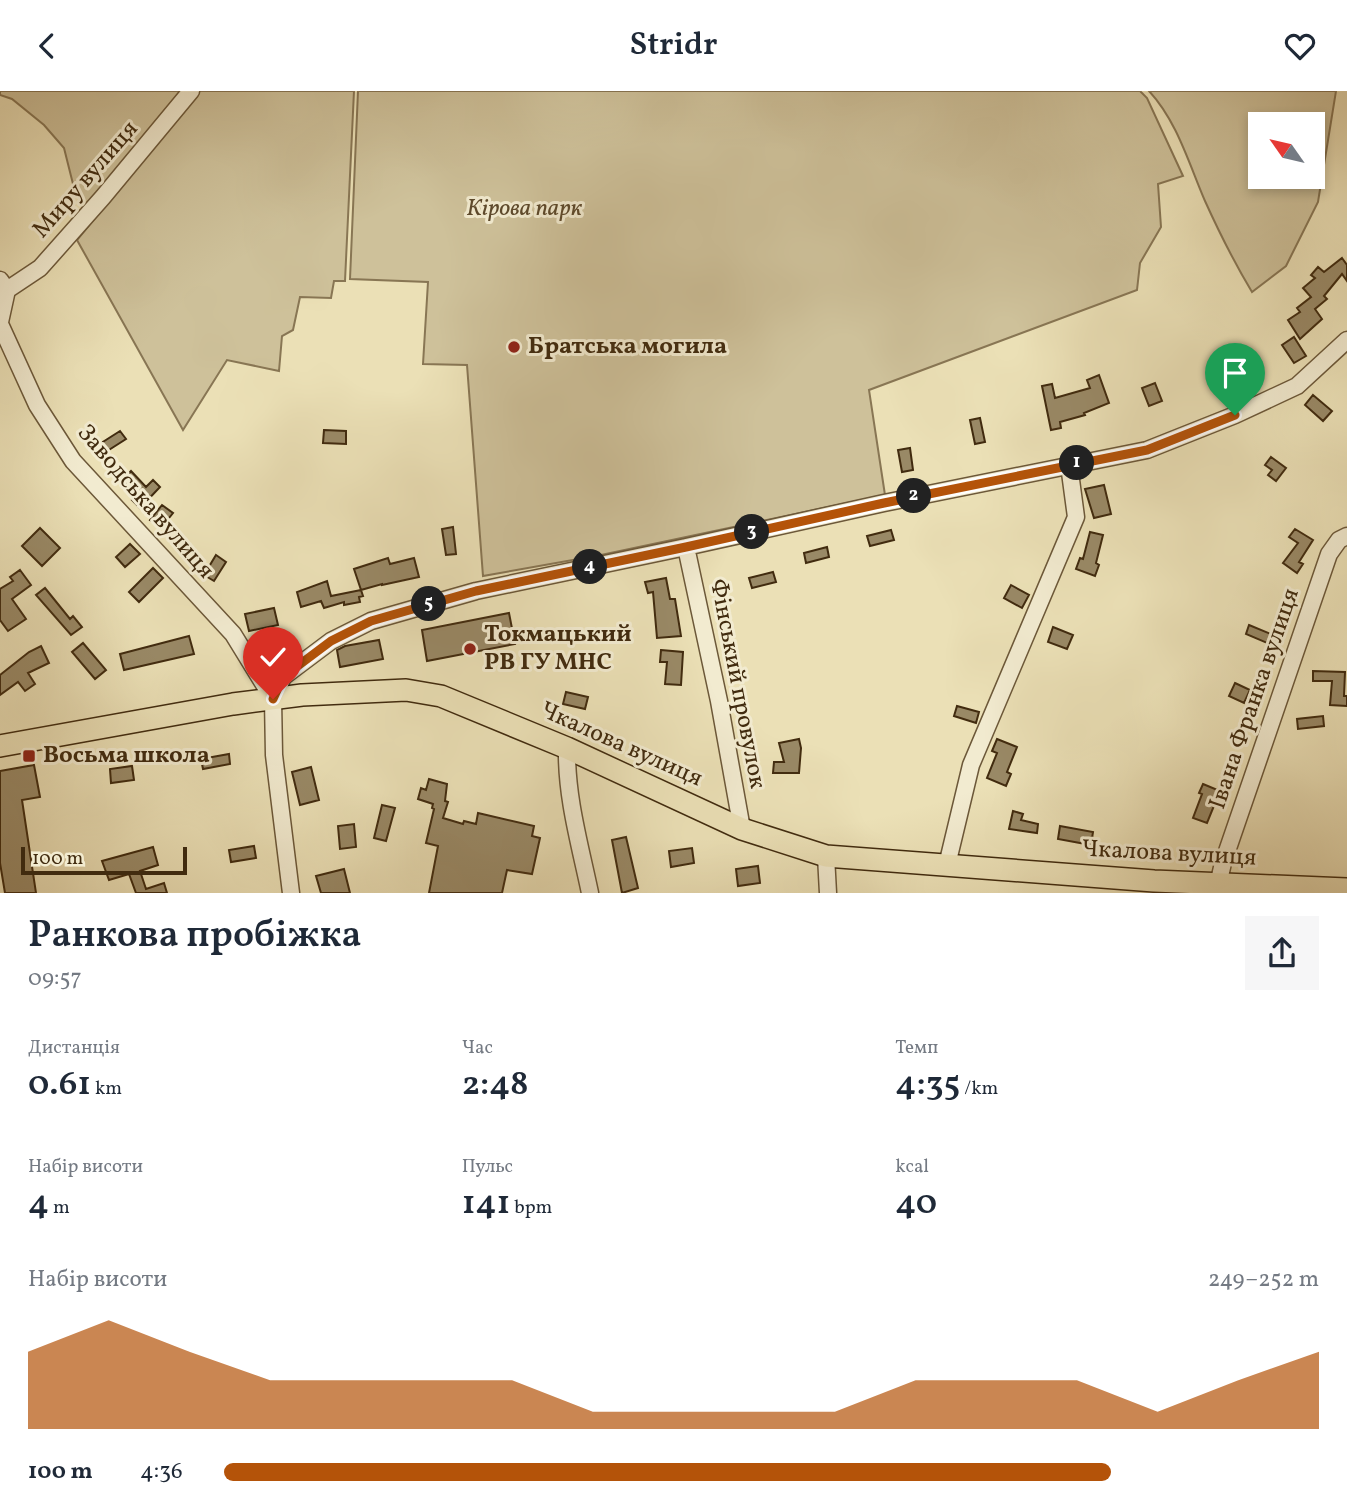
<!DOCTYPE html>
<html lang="uk">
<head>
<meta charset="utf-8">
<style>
	:root { --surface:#fff; --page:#f6f6f7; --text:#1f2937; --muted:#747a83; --accent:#b45309 }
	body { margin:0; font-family:Vollkorn,serif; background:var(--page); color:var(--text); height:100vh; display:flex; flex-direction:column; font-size:26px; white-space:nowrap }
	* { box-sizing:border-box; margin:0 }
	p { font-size:23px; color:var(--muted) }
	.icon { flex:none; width:38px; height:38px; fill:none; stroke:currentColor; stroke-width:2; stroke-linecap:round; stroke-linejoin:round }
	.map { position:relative; height:802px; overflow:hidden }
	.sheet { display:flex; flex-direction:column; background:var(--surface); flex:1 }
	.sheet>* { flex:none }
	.needle { width:46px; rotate:304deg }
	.fabs { position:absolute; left:1248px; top:21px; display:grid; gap:14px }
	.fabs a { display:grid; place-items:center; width:77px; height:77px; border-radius:0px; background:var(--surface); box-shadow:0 4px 10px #0003; font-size:35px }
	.scale { position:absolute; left:21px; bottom:18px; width:166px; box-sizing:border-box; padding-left:7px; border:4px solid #412b0f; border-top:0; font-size:19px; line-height:24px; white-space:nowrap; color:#412b0f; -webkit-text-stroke:5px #f2ebd0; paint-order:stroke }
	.pin { position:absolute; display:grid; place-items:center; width:60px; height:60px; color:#fff; margin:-72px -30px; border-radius:50% 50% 50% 0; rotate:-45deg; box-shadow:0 0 7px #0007 }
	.pin .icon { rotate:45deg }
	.km { position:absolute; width:35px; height:35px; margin:-18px; border-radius:50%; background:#222; color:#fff; font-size:19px; line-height:35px; text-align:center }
	.round { display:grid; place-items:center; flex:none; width:74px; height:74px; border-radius:0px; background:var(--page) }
	.overview { display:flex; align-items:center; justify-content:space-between; height:119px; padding:0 28px }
	h1 { font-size:38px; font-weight:600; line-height:52px }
	.figures { display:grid; grid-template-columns:repeat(3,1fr); gap:10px; height:119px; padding:7px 28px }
	.figures div { display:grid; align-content:center }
	.figures b { font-size:35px; font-weight:600 }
	.figures small { font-size:19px; font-weight:400 }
	.figures p { font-size:19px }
	.chart { height:196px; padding:14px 28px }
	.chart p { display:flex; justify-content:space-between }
	.chart svg { width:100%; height:126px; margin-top:7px; fill:var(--accent); opacity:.7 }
	ul { padding:0 28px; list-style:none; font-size:23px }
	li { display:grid; grid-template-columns:112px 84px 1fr; align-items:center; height:52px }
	li i { height:18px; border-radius:9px; background:var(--accent) }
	header { display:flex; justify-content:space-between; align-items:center; height:91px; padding:0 28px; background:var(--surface); font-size:32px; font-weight:600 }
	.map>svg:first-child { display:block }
	.green { fill:#cec19a; stroke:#887654; stroke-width:2; fill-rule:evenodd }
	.building { fill:#998966; stroke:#412b0f; stroke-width:2 }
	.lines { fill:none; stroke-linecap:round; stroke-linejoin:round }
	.minor-casing { stroke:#6c5839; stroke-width:19 }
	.major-casing { stroke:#412b0f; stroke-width:24 }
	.minor { stroke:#f2ebd0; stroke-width:16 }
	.major { stroke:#ebe0b6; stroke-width:21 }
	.route-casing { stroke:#fff; stroke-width:14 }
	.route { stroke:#b45309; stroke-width:9 }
	.poi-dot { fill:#8f2418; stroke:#f2ebd0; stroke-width:2.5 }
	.labels { text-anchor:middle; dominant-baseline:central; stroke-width:6; stroke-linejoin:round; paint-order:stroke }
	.street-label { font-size:24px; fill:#412b0f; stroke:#f2ebd0 }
	.park-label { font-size:24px; font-style:italic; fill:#5d492b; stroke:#f2ebd0 }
	.poi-label { font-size:24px; font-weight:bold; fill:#412b0f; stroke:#f2ebd0; text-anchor:start }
</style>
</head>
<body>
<header><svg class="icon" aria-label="back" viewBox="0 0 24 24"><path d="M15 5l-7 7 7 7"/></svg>Stridr<svg class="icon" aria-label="heart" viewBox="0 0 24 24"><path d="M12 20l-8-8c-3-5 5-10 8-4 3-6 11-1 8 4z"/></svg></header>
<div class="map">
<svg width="1347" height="802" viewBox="0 0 1347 802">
	<rect width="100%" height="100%" fill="#ebe0b6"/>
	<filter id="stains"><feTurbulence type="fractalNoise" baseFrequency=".00286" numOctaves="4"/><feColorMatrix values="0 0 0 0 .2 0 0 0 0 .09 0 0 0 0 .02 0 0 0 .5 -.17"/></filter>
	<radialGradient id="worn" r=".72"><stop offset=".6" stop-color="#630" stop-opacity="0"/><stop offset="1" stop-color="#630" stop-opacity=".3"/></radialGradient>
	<!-- green -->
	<path class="green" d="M0,0h185l-100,121 -12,-28 -9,-36 -20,-23 -32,-26 -12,-4z
		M199,0h155l-9,190h-11l-3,17 -31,-1 -7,33 -11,6 -3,35 -52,-11 -44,70 -106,-190z
		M358,0h782l7,7 36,78 -25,8 3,43 -21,36 -3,27 -268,100 16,105 -284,60 -118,21 -16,-211 -44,-1 5,-82 -78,-3z
		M1149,0h187l-18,111 -32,64 -34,26c-18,-30 -33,-60 -47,-91 -16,-37 -28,-80 -56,-110zM1260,33h52v53h-52z"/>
	<!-- building -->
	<path class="building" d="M1342,167l5,7v16l-5,-7 -18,22 3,3 -12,10 7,10 -22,20 -12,-19 12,-8 -3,-4 14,-11 -8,-9 12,-10 -4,-3 7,-8 6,5z
		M1294,246l12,19 -12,7 -12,-18z
		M1239,261l10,21 -14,7 -11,-20z
		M1099,284l10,28 -25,10 1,2 -25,7 1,6 -10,2 -9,-44 10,-2 3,14 35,-10 -3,-8z
		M1155,292l7,18 -13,5 -7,-18z
		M1313,304l19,16 -9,10 -18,-16z
		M980,327l5,24 -10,2 -5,-24z
		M324,339l22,1v13l-23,-1z
		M120,340l6,8 -25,16 -6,-8z
		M910,357l3,22 -11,2 -4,-22z
		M1271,366l15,11 -10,13 -8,-6 4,-5 -7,-5z
		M131,380l15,16 7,-7 7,7 -20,21 -8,-8 5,-5 -15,-15z
		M1104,394l7,29 -17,4 -9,-29z
		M162,414l11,8 -12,15 -11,-8z
		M453,436l3,27 -10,1 -4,-26z
		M40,437l20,20 -18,18 -20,-20z
		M1295,438l18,11 -14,22 4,2 -6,9 -14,-10 15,-20 -9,-6z
		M891,439l3,10 -24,6 -3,-10z
		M1090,441l13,3 -7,28 3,2 -4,11 -19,-7 4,-11 3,1z
		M130,453l10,10 -15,13 -9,-10z
		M827,456l2,10 -23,6 -2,-10z
		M216,464l10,7 -12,19 -10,-6z
		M388,467l2,6 24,-6 5,19 -37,8v-1l-21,6 2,6 -4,1 1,5 -16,3v-3l-20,6 -3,-7 -20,6 -4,-15 30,-11 4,15 30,-6 -7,-21z
		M153,477l10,10 -24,24 -10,-10z
		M20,479l11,15 -19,14 14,20 -18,12 -8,-11v-31l13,-8 -3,-4z
		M773,481l3,10 -24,6 -3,-10z
		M666,487l4,21h5l6,37 -24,2 -4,-46 -5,1 -3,-11z
		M1011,494l18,10 -7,13 -18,-10z
		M45,497l25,31 3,-3 9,11 -11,8 -35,-40z
		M274,517l4,17 -29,6 -4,-17z
		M509,522l6,31 -88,17 -5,-31z
		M1249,534l34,14 -4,9 -33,-14z
		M1053,536l20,8 -6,14 -19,-7z
		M189,545l5,18 -70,16 -4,-16z
		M379,549l4,19 -43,8 -3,-17 8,-4z
		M83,552l23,27 -11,9 -23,-27z
		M41,555l8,17 -21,10 7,11 -10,7 -7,-9 -18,13v-20l29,-23z
		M661,559l22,2 -2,33 -16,-1 2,-22h-7z
		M1313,580l32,1 -1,24h3v10l-17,-1 2,-24h-19z
		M1235,592l15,7 -6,13 -15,-7z
		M566,601l22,5 -3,12 -22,-5z
		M957,615l22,6 -3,11 -22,-7z
		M1323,625l1,10 -26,3 -1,-10z
		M799,648l2,9 -2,25h-26l1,-11h10l-5,-19z
		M997,648l20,8 -10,25 4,2 -5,12 -19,-8 10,-25 -5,-2z
		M229,663l1,10 -27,5 -2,-10z
		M34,674l6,32 -18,3 14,93h-31l-5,-30v-92z
		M132,675l2,14 -23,3 -1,-14z
		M311,676l8,33 -19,5 -8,-33z
		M429,688l18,5 -2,17 3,1 -5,16 20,6 1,-3 12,3 2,-11 56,13 -2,10 8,2 -8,36 -25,-4 -5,23h-73l9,-47 -12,-3 8,-34 -2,-1 1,-4 -15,-5 3,-11 5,2z
		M1203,693l17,7 -13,32 -14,-5 9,-24 -3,-1z
		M382,714l13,3 -9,33 -12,-3z
		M1013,720l10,3 -2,6 17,4 -1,9 -28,-4z
		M354,733l2,23 -16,2 -2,-23z
		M1060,735l33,6 -2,13 -33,-6z
		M626,746l12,51 -16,5 -10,-53z
		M254,755l2,12 -25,4 -2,-12z
		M153,756l5,18 -18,6 6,18 18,-6 3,10h-31l-7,-19 -20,6 -7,-19z
		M692,757l2,15 -23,4 -2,-16z
		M758,775l2,17 -22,3 -2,-17z
		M344,778l6,24h-29l-5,-17z"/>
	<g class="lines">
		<!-- minor casing -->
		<g class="minor-casing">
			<path id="minor" d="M0,189l7,10 -7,32
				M7,199l33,-22 63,-71 88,-106
				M0,233l37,81 36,56 160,173 40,65
				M686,456l33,154 23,128
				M567,657c-1,49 13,97 23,145
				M826,765l2,37
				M947,774l24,-100 105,-248 -7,-52
				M1218,794l5,-22 106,-309 10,-14 8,-4
				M291,802l-17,-138 -1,-56 10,-22 48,-36 40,-20 105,-30 210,-44 198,-44 263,-53 88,-35 62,-29 50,-46"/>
		</g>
		<!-- major casing -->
		<g class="major-casing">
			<path id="major" d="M0,655l233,-42 69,-9 104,-5 35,6 126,52 175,81 84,27 328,25 193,8"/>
		</g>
		<!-- minor -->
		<use href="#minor" class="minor"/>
		<!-- major -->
		<use href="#major" class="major"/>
	</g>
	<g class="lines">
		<!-- route casing -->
		<g class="route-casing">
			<path id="route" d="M273,608l10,-22 48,-36 40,-20 105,-30 210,-44 198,-44 263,-53 88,-35"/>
		</g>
		<!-- route -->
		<use href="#route" class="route"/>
	</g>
	<!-- markers -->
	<g class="poi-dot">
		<circle cx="514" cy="256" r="7"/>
		<circle cx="470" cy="558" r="7"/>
		<rect x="22" y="658" width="14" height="14" rx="3.5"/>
	</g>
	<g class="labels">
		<!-- street labels -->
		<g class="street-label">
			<text transform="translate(86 89) rotate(-49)">Миру вулиця</text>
			<text transform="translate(145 411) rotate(49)">Заводська вулиця</text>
			<text transform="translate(737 593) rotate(79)">Фінський провулок</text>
			<text transform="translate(1255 608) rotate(-71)">Івана Франка вулиця</text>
			<text transform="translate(621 654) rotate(24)">Чкалова вулиця</text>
			<text transform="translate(1169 763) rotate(3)">Чкалова вулиця</text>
		</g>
		<!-- park labels -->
		<g class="park-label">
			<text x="524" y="118">Кірова парк</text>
		</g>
		<!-- poi labels -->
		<g class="poi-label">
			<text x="528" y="256">Братська могила</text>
			<text x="484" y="544">Токмацький<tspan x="484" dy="28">РВ ГУ МНС</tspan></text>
			<text x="43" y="665">Восьма школа</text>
		</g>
	</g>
	<rect width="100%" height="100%" filter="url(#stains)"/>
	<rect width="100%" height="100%" fill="url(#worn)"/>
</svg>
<div class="fabs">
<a><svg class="needle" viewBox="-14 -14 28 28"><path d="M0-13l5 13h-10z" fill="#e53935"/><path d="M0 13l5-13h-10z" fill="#747a83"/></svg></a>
</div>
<div class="scale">100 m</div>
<div class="pin" style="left:1235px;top:324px;background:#1e9e55"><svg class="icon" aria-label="arrive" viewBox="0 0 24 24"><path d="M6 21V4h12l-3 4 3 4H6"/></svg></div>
<div class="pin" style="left:273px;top:608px;background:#d93025"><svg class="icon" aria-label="check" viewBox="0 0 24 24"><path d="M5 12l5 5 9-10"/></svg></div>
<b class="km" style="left:1077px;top:372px">1</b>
<b class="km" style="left:914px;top:405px">2</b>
<b class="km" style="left:752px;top:441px">3</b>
<b class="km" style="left:590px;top:476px">4</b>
<b class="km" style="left:429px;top:513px">5</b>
</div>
<section class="sheet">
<div class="overview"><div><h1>Ранкова пробіжка</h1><p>09:57</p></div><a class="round"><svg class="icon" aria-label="share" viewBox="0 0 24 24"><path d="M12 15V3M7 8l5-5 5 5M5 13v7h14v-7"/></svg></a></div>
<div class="figures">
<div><p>Дистанція</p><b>0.61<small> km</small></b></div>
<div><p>Час</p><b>2:48</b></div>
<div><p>Темп</p><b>4:35<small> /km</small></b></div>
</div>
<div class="figures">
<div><p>Набір висоти</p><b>4<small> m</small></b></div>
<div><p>Пульс</p><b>141<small> bpm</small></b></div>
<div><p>kcal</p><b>40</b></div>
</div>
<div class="chart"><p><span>Набір висоти</span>249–252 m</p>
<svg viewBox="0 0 160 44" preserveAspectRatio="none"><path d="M0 44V17L10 6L20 17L30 27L40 27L50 27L60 27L70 38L80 38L90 38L100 38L110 27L120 27L130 27L140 38L150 27L160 17V44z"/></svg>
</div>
<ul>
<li><b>100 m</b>4:36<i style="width:81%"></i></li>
</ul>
</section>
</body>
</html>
